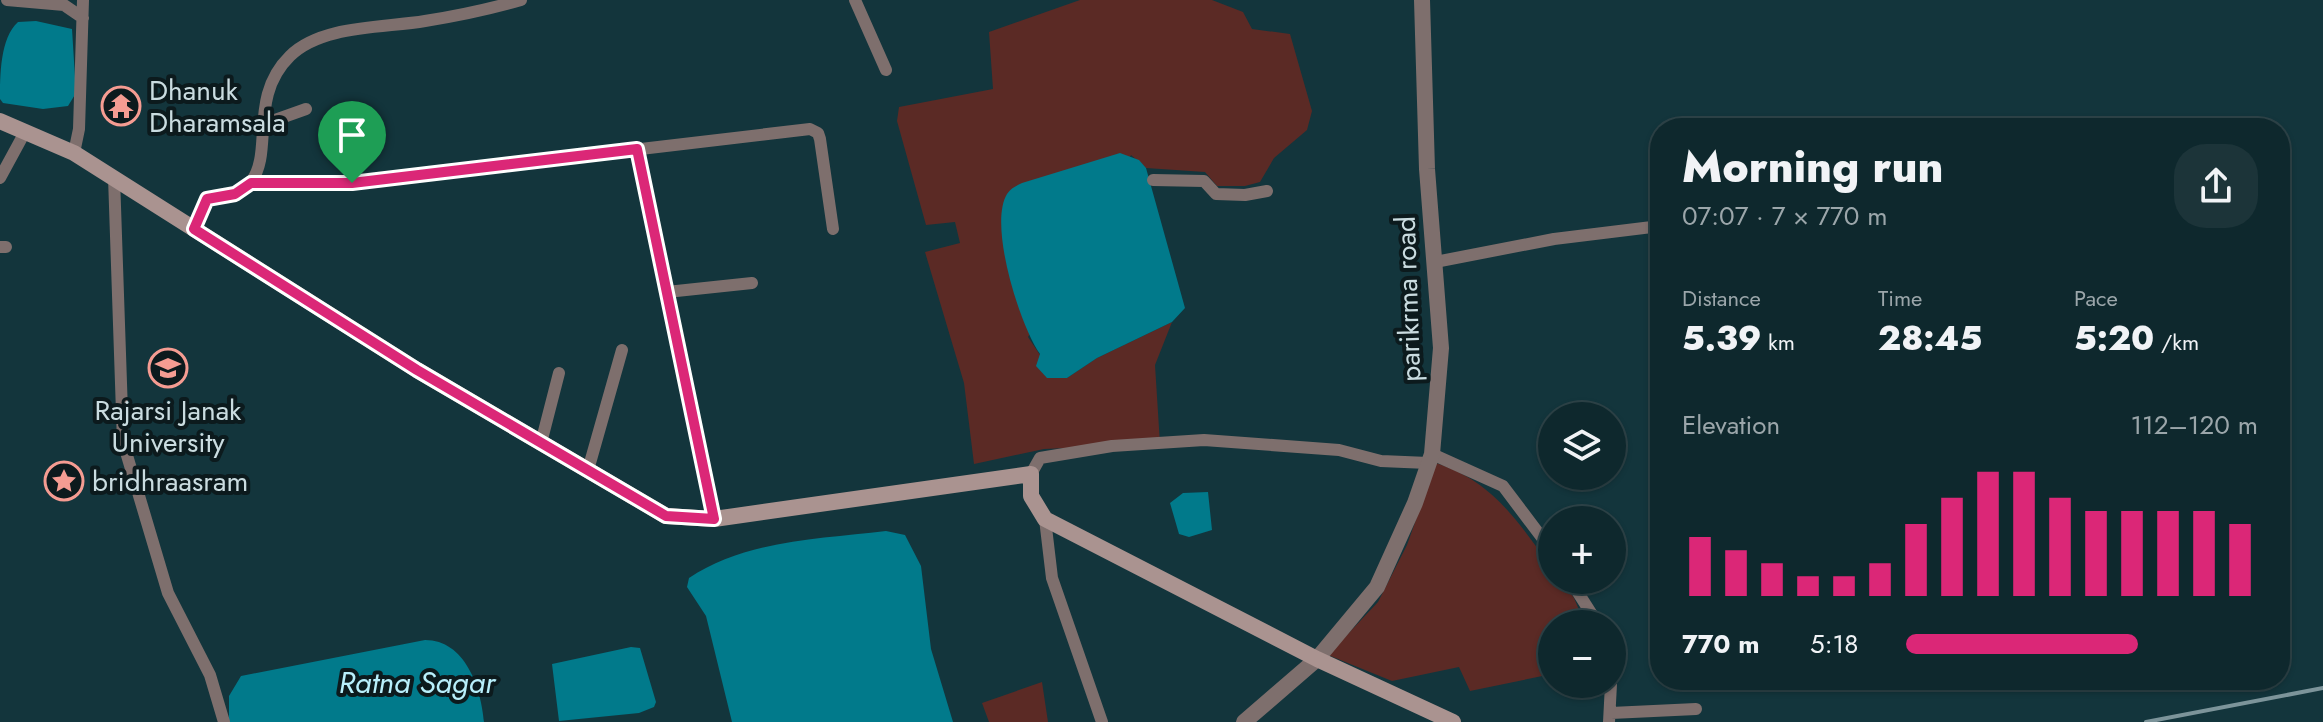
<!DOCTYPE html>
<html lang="en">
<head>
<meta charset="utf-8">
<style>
	:root { --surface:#0e282d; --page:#1c3439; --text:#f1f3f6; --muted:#9ba6aa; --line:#2e4449; --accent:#db2777 }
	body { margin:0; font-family:Jost,sans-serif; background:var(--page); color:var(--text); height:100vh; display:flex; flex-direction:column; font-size:30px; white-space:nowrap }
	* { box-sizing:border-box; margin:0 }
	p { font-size:26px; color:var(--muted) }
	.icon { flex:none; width:44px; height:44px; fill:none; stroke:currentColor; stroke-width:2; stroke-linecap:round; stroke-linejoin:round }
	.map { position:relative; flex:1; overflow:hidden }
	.details { position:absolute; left:1650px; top:118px; width:640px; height:572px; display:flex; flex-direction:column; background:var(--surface); border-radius:32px; box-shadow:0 2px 6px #0004,0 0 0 2px var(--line) }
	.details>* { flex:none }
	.fabs { position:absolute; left:1538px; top:402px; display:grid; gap:16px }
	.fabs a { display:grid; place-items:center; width:88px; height:88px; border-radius:50%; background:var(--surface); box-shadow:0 2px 6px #0004,0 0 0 2px var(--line); font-size:40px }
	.pin { position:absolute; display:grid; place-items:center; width:68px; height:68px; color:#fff; margin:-82px -34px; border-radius:50% 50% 50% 0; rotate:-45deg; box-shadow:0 0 8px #0007 }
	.pin .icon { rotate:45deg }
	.round { display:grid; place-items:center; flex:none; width:84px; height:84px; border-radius:32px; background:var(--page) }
	.overview { display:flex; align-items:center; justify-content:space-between; height:136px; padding:0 32px }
	h1 { font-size:44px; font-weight:800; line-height:60px }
	.metrics { display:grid; grid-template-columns:repeat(3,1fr); gap:12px; height:136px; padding:8px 32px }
	.metrics div { display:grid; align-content:center }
	.metrics b { font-size:34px; font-weight:800 }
	.metrics small { font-size:22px; font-weight:400 }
	.metrics p { font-size:22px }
	.chart { height:224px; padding:16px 32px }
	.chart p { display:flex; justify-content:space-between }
	.chart svg { width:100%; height:144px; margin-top:8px; stroke:var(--accent); stroke-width:6 }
	ul { padding:0 32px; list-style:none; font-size:26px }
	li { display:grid; grid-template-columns:128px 96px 1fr; align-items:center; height:60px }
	li i { height:20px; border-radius:10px; background:var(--accent) }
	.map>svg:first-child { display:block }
	.green { fill:#5b2a25 }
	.water { fill:#017a8b }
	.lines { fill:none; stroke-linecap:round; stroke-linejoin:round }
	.minor { stroke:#7e6f6d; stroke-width:12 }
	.tertiary { stroke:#7e6f6d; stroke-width:16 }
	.secondary { stroke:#aa9390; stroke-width:16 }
	.rail { stroke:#7c949a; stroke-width:4 }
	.route-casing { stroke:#fff; stroke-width:16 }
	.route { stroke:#db2777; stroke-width:10 }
	.labels { text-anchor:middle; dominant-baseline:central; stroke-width:8; stroke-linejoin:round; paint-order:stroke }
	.poi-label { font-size:28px; fill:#cadce0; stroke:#0c1a1d; text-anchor:start }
	.street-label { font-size:28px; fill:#cadce0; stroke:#0c1a1d }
	.water-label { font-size:30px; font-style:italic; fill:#b8effb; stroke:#0c1a1d }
</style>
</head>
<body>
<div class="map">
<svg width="2323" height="722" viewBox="0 0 2323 722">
	<rect width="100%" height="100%" fill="#13353c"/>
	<!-- green -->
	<path class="green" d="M1080,0h132l31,12 9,17 38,5 22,77 -5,19 -33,28 -14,24 -15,4h-28l-12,-14 -59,-4 -15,-13 -103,182 12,18 27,23 30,-20 75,-36 -17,43 5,79 -116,5 -70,15 -10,-81 -39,-131 35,-9 -5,-21 -29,3 -29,-104 2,-14 94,-18 -4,-57z
		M1436,463c58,19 81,58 116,105v12h9l13,18 11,26h-33v50l-82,17 -11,-24 -67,14 -64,-26 50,-53 29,-57z
		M1042,682l6,40h-59l-7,-19z"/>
	<!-- water -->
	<path class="water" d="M36,21l36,8 4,64 -8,13 -25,3 -40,-6 -3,-4c0,-23 0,-61 18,-77z
		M1120,153l19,7 7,8 39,140 -13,14 -75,36 -30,20h-20l-11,-12 4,-12c-20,-28 -52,-129 -33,-160 4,-6 9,-8 15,-11z
		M1208,492l4,38 -23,7 -10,-3 -9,-31 13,-10z
		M886,531l19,4 16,31 10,83 22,73h-221l-26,-106 -19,-29 2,-9c56,-38 131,-39 197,-47z
		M425,640c40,0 56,47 59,82h-255v-26l12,-20z
		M631,647l9,1 16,54 -2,5 -15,6 -80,8 -7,-57z"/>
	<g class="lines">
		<!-- minor -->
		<path class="minor" d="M7,0l57,5 19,13
			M855,0l31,70
			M261,125l45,-16
			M637,149l77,370
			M74,153l5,-24 4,-129
			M114,177l9,265 45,151 42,82 14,47
			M0,178l25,-46
			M1153,180l51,1 12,13 29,1 22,-4
			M251,183h101l458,-54 8,4 2,6 13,90
			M194,229l13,-30c15,-2 34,-3 44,-17 23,-30 -3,-85 39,-126 31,-31 94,-28 135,-35 32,-5 65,-12 96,-21
			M0,247h6
			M1435,262l119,-23 106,-13
			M667,292l85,-9
			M541,443l18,-70
			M1432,454l71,32 49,65
			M588,470l34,-120
			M1031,474l9,-16 72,-12 92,-6 135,10 42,11 47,2
			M1045,519l7,59 50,144
			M1570,580l28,44
			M1611,713l85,-4
			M1609,722l2,-38"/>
		<!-- tertiary -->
		<path class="tertiary" d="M1244,722l73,-63 60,-72 38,-84 17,-49 9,-106 -14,-179 -5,-169"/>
		<!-- secondary -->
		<path class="secondary" d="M0,121l74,32 343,217 249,146 48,3 317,-45v22l14,23 272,140 136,63"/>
		<!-- rail -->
		<path class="rail" d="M2146,722l177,-34"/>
	</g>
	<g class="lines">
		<!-- route casing -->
		<g class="route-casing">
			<path id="route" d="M637,149l77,370 -48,-3 -249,-146 -223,-141 13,-30 28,-5 16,-11h101z"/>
		</g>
		<!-- route -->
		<use href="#route" class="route"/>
	</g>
	<!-- icons -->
	<defs>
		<g id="temple-ring" transform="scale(2)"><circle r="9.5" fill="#0c1a1d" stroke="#f59c92" stroke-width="1.5"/><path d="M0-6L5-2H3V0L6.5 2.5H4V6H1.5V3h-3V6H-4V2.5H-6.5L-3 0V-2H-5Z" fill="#f59c92"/></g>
		<g id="university-ring" transform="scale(2)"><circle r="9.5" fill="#0c1a1d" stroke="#f59c92" stroke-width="1.5"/><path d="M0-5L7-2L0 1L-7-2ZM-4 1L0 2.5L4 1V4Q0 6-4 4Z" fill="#f59c92"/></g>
		<g id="sight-ring" transform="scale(2)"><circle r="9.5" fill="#0c1a1d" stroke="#f59c92" stroke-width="1.5"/><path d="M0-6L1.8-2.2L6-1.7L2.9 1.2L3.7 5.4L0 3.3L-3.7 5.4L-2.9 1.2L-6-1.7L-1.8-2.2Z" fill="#f59c92"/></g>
	</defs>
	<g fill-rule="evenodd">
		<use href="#temple-ring" x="121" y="106"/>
		<use href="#university-ring" x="168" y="368"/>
		<use href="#sight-ring" x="64" y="481"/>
	</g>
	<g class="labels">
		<!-- poi labels -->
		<g class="poi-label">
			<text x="149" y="90">Dhanuk<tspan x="149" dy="32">Dharamsala</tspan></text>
			<text x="168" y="410" text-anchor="middle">Rajarsi Janak<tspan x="168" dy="32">University</tspan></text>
			<text x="92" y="481">bridhraasram</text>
		</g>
		<!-- street labels -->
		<g class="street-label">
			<text transform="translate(1408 299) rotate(-92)">parikrma road</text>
		</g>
		<!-- water labels -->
		<g class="water-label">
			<text x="417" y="682">Ratna Sagar</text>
		</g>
	</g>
</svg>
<div class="fabs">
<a><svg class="icon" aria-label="layers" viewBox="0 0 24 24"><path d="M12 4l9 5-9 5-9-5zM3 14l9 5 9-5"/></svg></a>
<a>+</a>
<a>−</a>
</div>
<div class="pin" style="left:352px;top:183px;background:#1e9e55"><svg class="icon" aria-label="arrive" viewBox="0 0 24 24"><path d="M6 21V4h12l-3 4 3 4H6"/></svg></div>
<section class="details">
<div class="overview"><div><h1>Morning run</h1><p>07:07 · 7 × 770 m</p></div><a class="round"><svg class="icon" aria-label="share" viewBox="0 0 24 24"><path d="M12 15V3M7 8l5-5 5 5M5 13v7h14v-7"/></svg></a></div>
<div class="metrics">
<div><p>Distance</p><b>5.39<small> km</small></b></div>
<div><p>Time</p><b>28:45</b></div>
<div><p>Pace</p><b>5:20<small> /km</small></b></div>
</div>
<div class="chart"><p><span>Elevation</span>112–120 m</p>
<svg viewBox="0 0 160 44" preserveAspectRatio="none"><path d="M5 44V26M15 44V30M25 44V34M35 44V38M45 44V38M55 44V34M65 44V22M75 44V14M85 44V6M95 44V6M105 44V14M115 44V18M125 44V18M135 44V18M145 44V18M155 44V22"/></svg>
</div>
<ul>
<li><b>770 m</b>5:18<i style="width:66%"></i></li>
</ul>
</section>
</div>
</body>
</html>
